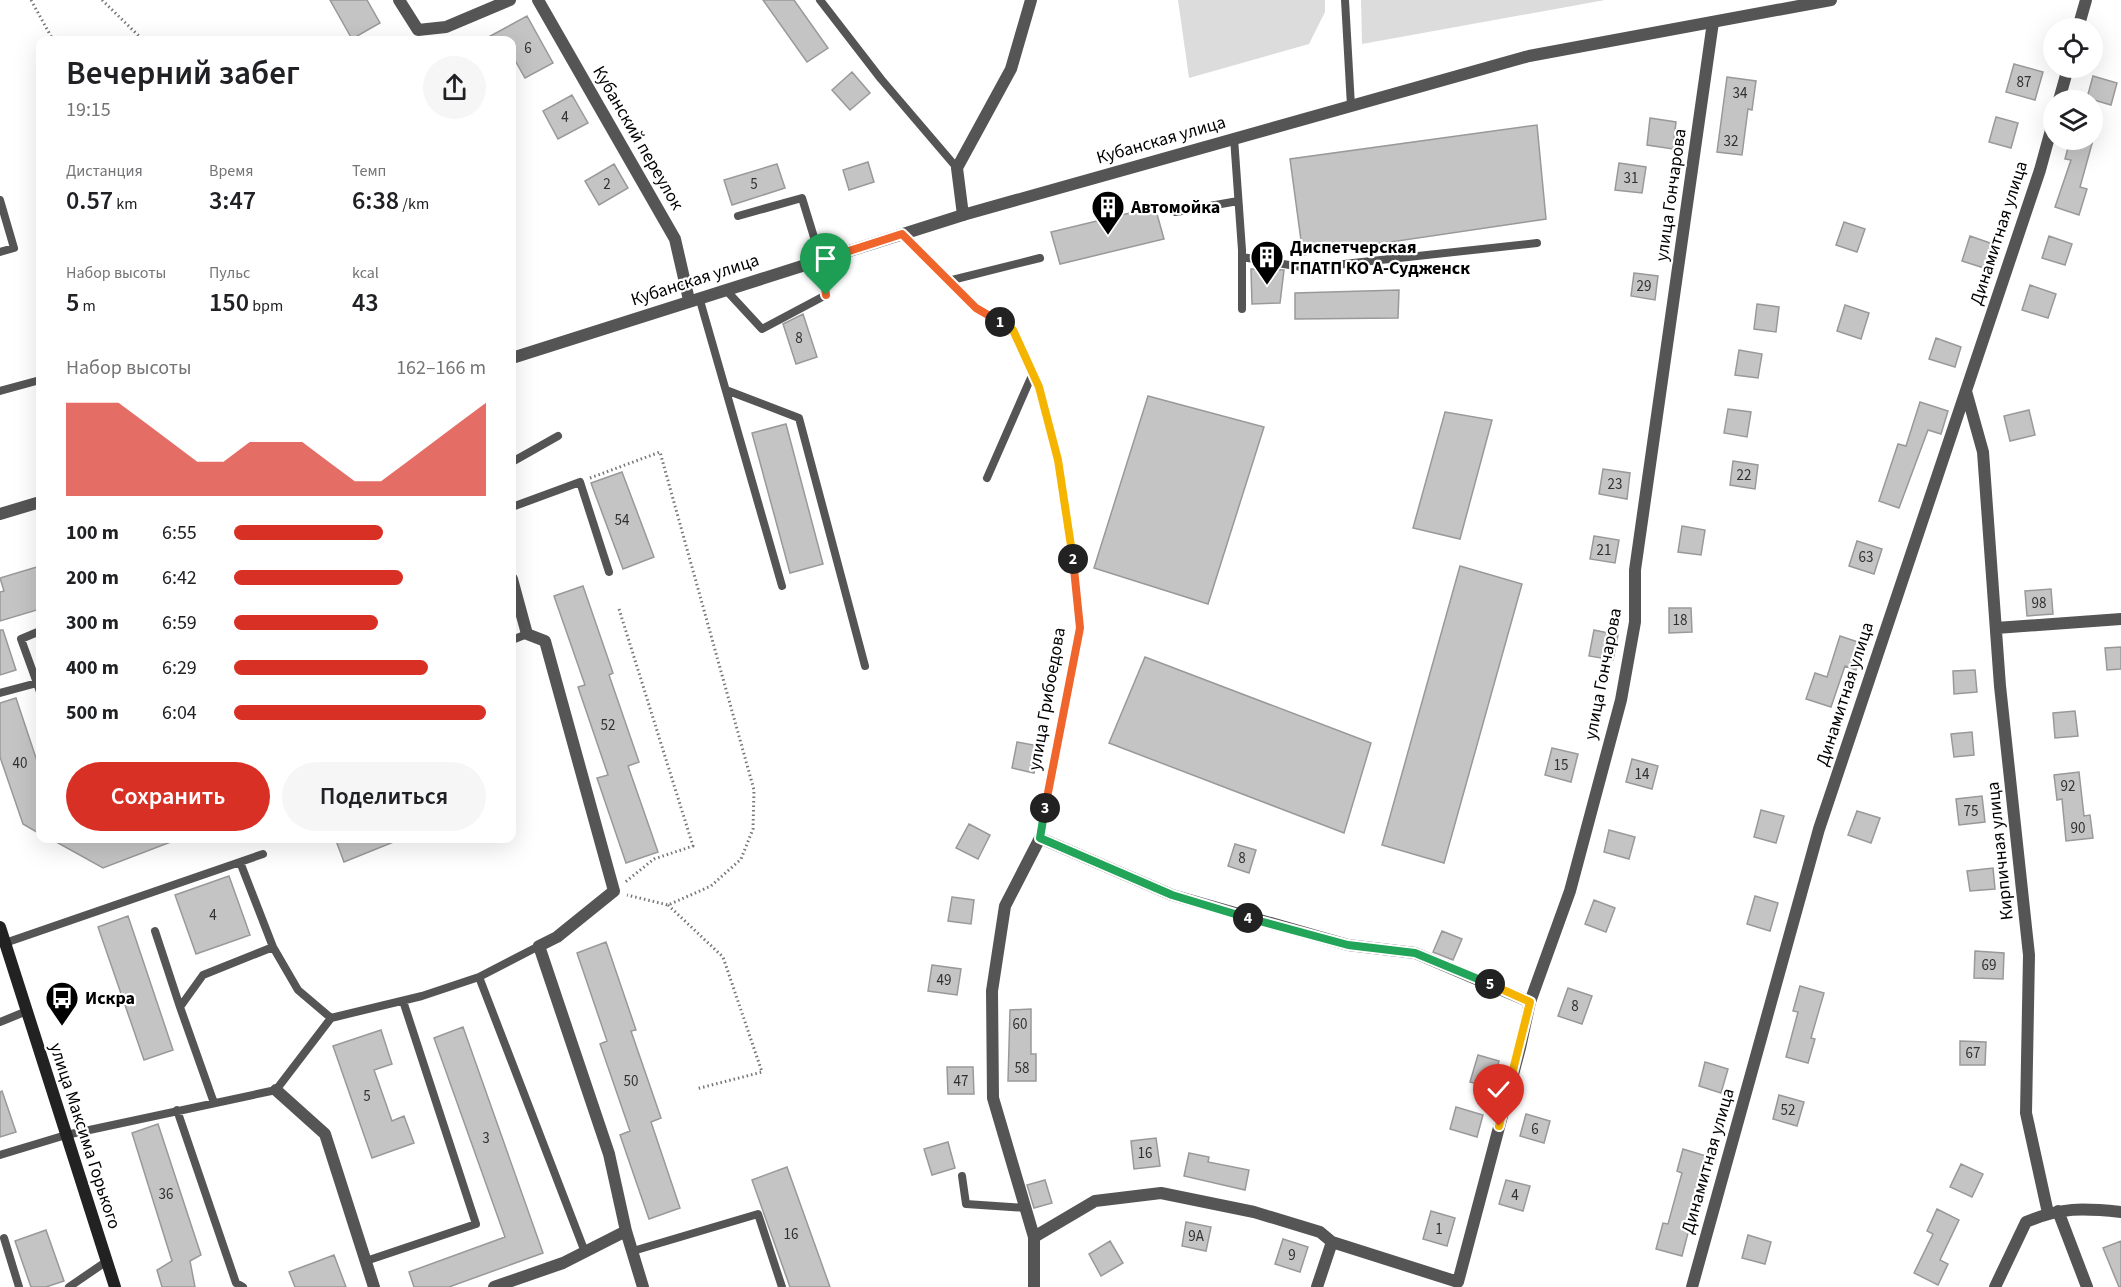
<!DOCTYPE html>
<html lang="ru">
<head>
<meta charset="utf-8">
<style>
	:root { --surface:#fff; --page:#f6f6f6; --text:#202124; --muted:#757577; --accent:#d93025 }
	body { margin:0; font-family:"Source Sans 3",sans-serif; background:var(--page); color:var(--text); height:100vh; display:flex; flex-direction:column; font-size:22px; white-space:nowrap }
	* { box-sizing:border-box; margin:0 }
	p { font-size:20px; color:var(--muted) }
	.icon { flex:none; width:33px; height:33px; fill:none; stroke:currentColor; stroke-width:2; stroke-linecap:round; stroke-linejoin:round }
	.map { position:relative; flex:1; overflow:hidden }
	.drawer { position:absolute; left:36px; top:36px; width:480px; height:807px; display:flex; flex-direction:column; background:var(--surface); border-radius:12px; box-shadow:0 6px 24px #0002 }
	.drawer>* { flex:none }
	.buttons { position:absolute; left:2043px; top:18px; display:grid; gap:12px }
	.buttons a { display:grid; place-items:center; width:60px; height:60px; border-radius:50%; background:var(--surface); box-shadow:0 6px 24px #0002; font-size:30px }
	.pin { position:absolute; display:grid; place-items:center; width:51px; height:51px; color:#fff; margin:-62px -26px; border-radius:50% 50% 50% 0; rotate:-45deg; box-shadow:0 0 6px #0007 }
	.pin .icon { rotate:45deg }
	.km { position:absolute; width:30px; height:30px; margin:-15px; border-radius:50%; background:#222; color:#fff; font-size:16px; line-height:30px; text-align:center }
	.round { display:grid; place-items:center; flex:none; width:63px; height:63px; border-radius:32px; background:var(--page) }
	.overview { display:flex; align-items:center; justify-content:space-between; height:102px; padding:0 30px }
	h1 { font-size:33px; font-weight:600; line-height:45px }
	.metrics { display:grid; grid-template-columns:repeat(3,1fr); gap:9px; height:102px; padding:6px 30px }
	.metrics div { display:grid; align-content:center }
	.metrics b { font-size:26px; font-weight:600 }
	.metrics small { font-size:16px; font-weight:400 }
	.metrics p { font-size:16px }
	.chart { height:168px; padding:12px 30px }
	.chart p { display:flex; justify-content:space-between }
	.chart svg { width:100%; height:108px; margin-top:6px; fill:var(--accent); opacity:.7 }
	.action { display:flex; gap:12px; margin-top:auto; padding:12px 30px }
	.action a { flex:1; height:69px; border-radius:36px; background:var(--accent); color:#fff; font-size:24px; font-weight:600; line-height:69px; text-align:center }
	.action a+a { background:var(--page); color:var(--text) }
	ul { padding:0 30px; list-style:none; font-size:20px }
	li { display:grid; grid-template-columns:96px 72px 1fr; align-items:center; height:45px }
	li i { height:15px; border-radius:8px; background:var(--accent) }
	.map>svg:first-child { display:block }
	.green { fill:#dcdcdc }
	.building { fill:#c4c4c4; stroke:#999; stroke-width:1.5 }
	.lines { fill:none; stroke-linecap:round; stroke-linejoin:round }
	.path { stroke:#777; stroke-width:3; stroke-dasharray:1.5 3; stroke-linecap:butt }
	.service { stroke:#555; stroke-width:8 }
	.minor { stroke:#555; stroke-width:12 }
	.tertiary { stroke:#555; stroke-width:12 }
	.secondary { stroke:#222; stroke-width:12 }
	.split-1-casing { stroke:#fff; stroke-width:12 }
	.split-2-casing { stroke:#fff; stroke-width:12 }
	.split-3-casing { stroke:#fff; stroke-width:12 }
	.split-4-casing { stroke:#fff; stroke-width:12 }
	.split-5-casing { stroke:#fff; stroke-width:12 }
	.split-6-casing { stroke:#fff; stroke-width:12 }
	.split-1 { stroke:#f0652b; stroke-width:8 }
	.split-2 { stroke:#f5b400; stroke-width:8 }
	.split-3 { stroke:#f0652b; stroke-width:8 }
	.split-4 { stroke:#22a559; stroke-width:8 }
	.split-5 { stroke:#22a559; stroke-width:8 }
	.split-6 { stroke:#f5b400; stroke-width:8 }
	.labels { text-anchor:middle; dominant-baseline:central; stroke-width:4.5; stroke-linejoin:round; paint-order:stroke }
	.number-label { font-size:15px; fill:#313131 }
	.street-label { font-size:18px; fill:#000; stroke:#fff }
	.poi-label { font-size:18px; font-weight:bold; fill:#000; stroke:#fff; text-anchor:start }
</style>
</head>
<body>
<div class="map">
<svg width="2121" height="1287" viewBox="0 0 2121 1287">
	<rect width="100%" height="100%" fill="#fff"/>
	<!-- green -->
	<path class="green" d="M1178,0h147v12l-16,32 -120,34z
		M1361,0h244l-243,44z"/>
	<!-- building -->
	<path class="building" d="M330,0h37l13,23 -28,16z
		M763,0h31l34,48 -21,14z
		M527,16l26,47 -28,15 -13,-23v-15h-29z
		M2014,64l29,8 -8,28 -29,-8z
		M852,72l18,21 -20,17 -18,-20z
		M2093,76l24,7 -6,22 -24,-7z
		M1727,77l29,4 -4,29 -4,-1 -6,46 -25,-3z
		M572,95l16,28 -30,16 -15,-28z
		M1996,117l22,6 -7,25 -22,-6z
		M1650,118l26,4 -3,27 -26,-4z
		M1537,125l9,94 -243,36 -13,-96z
		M2070,140h23l-13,47 7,2 -8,26 -24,-8 16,-47 -6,-1z
		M868,162l6,20 -25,8 -6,-20z
		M1619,163l27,4 -4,26 -27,-3z
		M614,164l14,24 -29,17 -14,-24z
		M777,164l8,24 -53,17 -8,-25z
		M1155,207l9,32 -104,25 -9,-32z
		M1844,222l21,7 -8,23 -21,-7z
		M1970,236l23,8 -9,24 -22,-7z
		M2049,236l23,8 -7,21 -23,-7z
		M1251,269l33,1 -4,33 -28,1z
		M1634,273l24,3 -3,24 -24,-4z
		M2030,285l26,9 -8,24 -26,-8z
		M1399,290l-1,28 -103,1v-26z
		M1757,304l22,3 -3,25 -22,-3z
		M1845,305l24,8 -8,26 -24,-8z
		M803,314l14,43 -21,7 -13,-40z
		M1936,338l25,9 -6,20 -26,-8z
		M1739,350l23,4 -4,24 -23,-3z
		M1148,396l116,31 -56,177 -114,-36z
		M1920,402l28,9 -7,23 -13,-4 -29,78 -20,-7 19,-57 8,2z
		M1728,409l23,3 -4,25 -23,-4z
		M2029,410l6,25 -25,6 -6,-25z
		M1445,412l47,8 -32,119 -47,-11z
		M786,424l37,140 -33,9 -38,-140z
		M1733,461l25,4 -3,24 -25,-4z
		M1603,469l27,4 -3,26 -28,-5z
		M622,472l32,85 -31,12 -32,-86z
		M1682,526l23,4 -4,25 -23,-3z
		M1594,536l25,4 -4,23 -25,-4z
		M1857,541l25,8 -8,25 -25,-8z
		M40,566v43l-40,12v-29l4,-1 -4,-13z
		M1460,566l62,18 -78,279 -62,-18z
		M583,586l30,87 -4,2 30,87 -11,4 30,86 -32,11 -29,-85 11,-3 -30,-88 7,-2 -31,-89z
		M2051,589l2,25 -26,2 -2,-25z
		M1669,608h22l1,24 -23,1z
		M0,630h3l13,40 -16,5z
		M1594,630l24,5 -5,25 -24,-4z
		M1840,636l24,8 -8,26 -11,-4 -14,41 -25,-8 9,-26 12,4z
		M2121,647v22l-14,1 -2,-22z
		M1145,657l226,86 -27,90 -235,-90z
		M1975,670l2,22 -23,2 -1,-23z
		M16,698l24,72v64l-17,-10 -23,-67v-54z
		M2075,711l3,25 -23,2 -2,-25z
		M1972,732l2,23 -20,2 -3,-23z
		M1017,742l22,4 -5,27 -22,-5z
		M1552,748l26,6 -7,28 -26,-7z
		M1632,759l26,7 -6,23 -26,-7z
		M2079,772l5,44 6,-1 3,23 -27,3 -4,-42 -5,1 -3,-25z
		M1982,796l3,26 -26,3 -3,-26z
		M1761,810l23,6 -8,27 -22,-6z
		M1857,811l23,7 -9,25 -23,-8z
		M969,824l21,11 -12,24 -22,-11z
		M1609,830l26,7 -6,22 -25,-7z
		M49,838h127v2l-73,28z
		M335,838h66v1l-57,23z
		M1235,844l21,6 -7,23 -21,-7z
		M1993,868l2,21 -25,2 -3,-20z
		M229,876l21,59 -54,19 -21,-59z
		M1755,896l23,7 -8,28 -23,-7z
		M952,897l22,3 -3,24 -23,-3z
		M1594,900l21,8 -9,24 -21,-8z
		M128,916l45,134 -29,10 -46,-133z
		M1442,931l20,8 -9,21 -20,-8z
		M606,942l30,88 -5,1 30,87 -10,4 29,86 -31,11 -29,-84 10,-4 -30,-87 7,-3 -30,-88z
		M1975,951l29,2 -1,26 -29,-1z
		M932,965l29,4 -4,26 -29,-4z
		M1800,986l24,7 -13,45 4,1 -7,24 -22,-6 12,-45 -5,-1z
		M1568,988l24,8 -10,28 -24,-8z
		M1031,1009v45h5v27h-28l2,-71z
		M463,1027l80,226 -94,34h-35l-5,-15 96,-35 -71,-199z
		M381,1030l11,34 -18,6 18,51 12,-5 10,27 -42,15 -39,-112z
		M1960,1041l26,1 -1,23h-25z
		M1478,1055l21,6 -8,27 -21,-6z
		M1705,1062l23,7 -7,24 -22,-7z
		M947,1067h26l1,27h-26z
		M2,1091l14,41 -16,5v-45z
		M1779,1095l25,7 -7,24 -24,-7z
		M1456,1107l27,8 -6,22 -27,-8z
		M1526,1114l24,7 -6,22 -24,-7z
		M158,1124l43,131 -11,6 5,26h-33l-5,-17 15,-9 -40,-128z
		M1156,1138l4,28 -26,3 -3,-28z
		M948,1142l7,26 -23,7 -8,-26z
		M1683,1149l23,7 -12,45 7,2 -7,27 -5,-1 -7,27 -26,-7 7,-26 5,1 14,-51 -5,-2z
		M1189,1153l20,4 -1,5 41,8 -4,20 -61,-14z
		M1961,1164l22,10 -11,23 -22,-10z
		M787,1167l43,120h-40l-38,-107z
		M1045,1180l7,23 -18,5 -7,-23z
		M1506,1180l24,6 -7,25 -24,-7z
		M1937,1209l22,11 -19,40 8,4 -10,21 -24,-12 19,-39 -6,-3z
		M1431,1211l24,7 -8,28 -24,-7z
		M1186,1222l25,5 -5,24 -24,-5z
		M46,1230l18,51 -18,6h-15l-16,-46z
		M1748,1235l23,7 -6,22 -23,-6z
		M1283,1239l25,8 -8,25 -25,-8z
		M1110,1241l13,22 -22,13 -12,-22z
		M2121,1241v46h-2l-16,-39z
		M334,1255l12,32h-51l-6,-15z"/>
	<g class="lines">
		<!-- path -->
		<path class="path" d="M31,0l22,40
			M102,0l41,40
			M590,478l70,-26 94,338 -1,39 -12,30 -30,27 -43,19 -41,-10
			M619,609l74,237 -39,13 -30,24
			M668,905l55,52 39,115 -66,17"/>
		<!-- service -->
		<path class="service" d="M820,0l61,79 76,89
			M1345,0l6,106
			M1234,138l8,112v59
			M0,200l14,48 -14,4
			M1176,212l62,-11
			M902,234l74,74 37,22 26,57 19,73 13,80 9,88 -40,210
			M1242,257l65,11 230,-25
			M948,281l92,-23
			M725,289l37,40 64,-34 -5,-35 -19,-62 -64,18
			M699,297l83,289
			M726,390l73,28 66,248
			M0,391l40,-11
			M512,462l46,-26
			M987,478l46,-105
			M512,507l68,-25 29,90
			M512,640l15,-6
			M37,683l-16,-44 19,-8
			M0,693l37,-10 3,9
			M240,862l33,85
			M155,931l25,76
			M5,943l258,-89
			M479,977l60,-31
			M0,1022l27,-11
			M214,1103l-34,-96 23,-32 70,-28 25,43 33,28
			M177,1110l59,173 7,4
			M0,1155l66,-20 210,-45 55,-72 91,-22 57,-19 106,275
			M962,1176l4,28 60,4
			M4,1238l15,49
			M633,1251l125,-37 24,73
			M366,1261l110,-37 -73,-223
			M69,1287l38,-26"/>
		<!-- minor -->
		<path class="minor" d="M399,0l19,30 28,-3 64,-27
			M538,0l137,239 14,61
			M2078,28l8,-28
			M2059,100l9,-32
			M963,215l-6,-47 54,-99 20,-69
			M1966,391l17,61 17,234 29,269 -3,158 22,100
			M512,579l15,55 18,7 69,250 -57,46 -18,9 70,208 17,77 17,56
			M1996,628l125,-9
			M276,1090l49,44 49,153
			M2058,1211l29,76
			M1034,1237l61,-36 66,-8 93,19 66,20 12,10 -15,45
			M1332,1242l126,40 62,-234 10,-46 40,-111 51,-191 14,-78v-52l78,-548
			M494,1287l69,-24 63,-32
			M1034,1287v-50l-41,-139 -1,-107 13,-85 35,-68 132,57 176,50 67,8 115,49
			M1692,1287l127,-458 221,-659 14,-51
			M1995,1287l31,-65c35,-15 57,-14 95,-10"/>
		<!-- tertiary -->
		<path class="tertiary" d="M512,358l451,-143 566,-159 302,-56
			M0,514l40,-12"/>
		<!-- secondary -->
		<path class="secondary" d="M0,927l115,360"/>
	</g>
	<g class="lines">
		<!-- split-1 casing -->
		<g class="split-1-casing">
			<path id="split-1" d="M826,295l-5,-35 81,-26 74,74 24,14"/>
		</g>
		<!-- split-2 casing -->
		<g class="split-2-casing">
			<path id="split-2" d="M1000,322l13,8 26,57 19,73 15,99"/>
		</g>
		<!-- split-3 casing -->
		<g class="split-3-casing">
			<path id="split-3" d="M1045,808l35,-180 -7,-69"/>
		</g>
		<!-- split-4 casing -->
		<g class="split-4-casing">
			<path id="split-4" d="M1045,808l-5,30 132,57 76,23"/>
		</g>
		<!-- split-5 casing -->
		<g class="split-5-casing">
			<path id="split-5" d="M1248,918l100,27 67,8 75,31"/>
		</g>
		<!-- split-6 casing -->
		<g class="split-6-casing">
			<path id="split-6" d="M1490,984l40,18 -31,124"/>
		</g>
		<!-- split-1 -->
		<use href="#split-1" class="split-1"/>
		<!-- split-2 -->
		<use href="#split-2" class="split-2"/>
		<!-- split-3 -->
		<use href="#split-3" class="split-3"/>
		<!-- split-4 -->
		<use href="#split-4" class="split-4"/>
		<!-- split-5 -->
		<use href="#split-5" class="split-5"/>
		<!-- split-6 -->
		<use href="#split-6" class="split-6"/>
	</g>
	<!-- icons -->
	<defs>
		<g id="building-pin" transform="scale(1.725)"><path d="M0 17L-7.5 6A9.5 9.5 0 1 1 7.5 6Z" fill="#000" stroke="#fff"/><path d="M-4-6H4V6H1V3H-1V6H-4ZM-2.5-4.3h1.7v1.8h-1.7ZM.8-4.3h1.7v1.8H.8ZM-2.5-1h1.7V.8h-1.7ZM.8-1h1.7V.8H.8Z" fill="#fff"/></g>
		<g id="bus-pin" transform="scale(1.725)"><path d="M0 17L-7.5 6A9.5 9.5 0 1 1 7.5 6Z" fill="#000" stroke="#fff"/><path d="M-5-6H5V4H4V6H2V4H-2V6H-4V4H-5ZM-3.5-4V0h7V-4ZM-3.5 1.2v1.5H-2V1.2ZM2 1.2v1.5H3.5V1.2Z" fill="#fff"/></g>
	</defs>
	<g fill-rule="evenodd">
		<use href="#building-pin" x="1108" y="207"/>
		<use href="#building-pin" x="1267" y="257"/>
		<use href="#bus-pin" x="62" y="998"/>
	</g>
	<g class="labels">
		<!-- number labels -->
		<g class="number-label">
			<text x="528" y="48">6</text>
			<text x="2024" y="82">87</text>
			<text x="1740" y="93">34</text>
			<text x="565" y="117">4</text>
			<text x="1731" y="141">32</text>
			<text x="1631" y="178">31</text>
			<text x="607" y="184">2</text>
			<text x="754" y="184">5</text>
			<text x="1644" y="286">29</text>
			<text x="799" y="338">8</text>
			<text x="1744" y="475">22</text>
			<text x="1615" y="484">23</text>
			<text x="622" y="520">54</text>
			<text x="1604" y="550">21</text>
			<text x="1866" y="557">63</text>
			<text x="2039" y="603">98</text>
			<text x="1680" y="620">18</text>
			<text x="608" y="725">52</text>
			<text x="20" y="763">40</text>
			<text x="1561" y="765">15</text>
			<text x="1642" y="774">14</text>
			<text x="2068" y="786">92</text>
			<text x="1971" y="811">75</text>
			<text x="2078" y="828">90</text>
			<text x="1242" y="858">8</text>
			<text x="213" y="915">4</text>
			<text x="1989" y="965">69</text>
			<text x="944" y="980">49</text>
			<text x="1575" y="1006">8</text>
			<text x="1020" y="1024">60</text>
			<text x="1973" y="1053">67</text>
			<text x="1022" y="1068">58</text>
			<text x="631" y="1081">50</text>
			<text x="961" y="1081">47</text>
			<text x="367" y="1096">5</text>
			<text x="1788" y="1110">52</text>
			<text x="1535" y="1129">6</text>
			<text x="486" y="1138">3</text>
			<text x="1145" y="1153">16</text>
			<text x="166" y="1194">36</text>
			<text x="1515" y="1195">4</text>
			<text x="1439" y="1229">1</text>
			<text x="791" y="1234">16</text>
			<text x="1196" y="1236">9А</text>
			<text x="1292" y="1255">9</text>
		</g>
		<!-- street labels -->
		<g class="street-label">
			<text transform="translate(638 138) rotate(60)">Кубанский переулок</text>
			<text transform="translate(1161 140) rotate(-16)">Кубанская улица</text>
			<text transform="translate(1671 195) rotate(-82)">улица Гончарова</text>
			<text transform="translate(1999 233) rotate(-72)">Динамитная улица</text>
			<text transform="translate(695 280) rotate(-18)">Кубанская улица</text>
			<text transform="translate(1603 674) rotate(-79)">улица Гончарова</text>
			<text transform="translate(1845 694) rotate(-72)">Динамитная улица</text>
			<text transform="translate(1047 699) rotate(-80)">улица Грибоедова</text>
			<text transform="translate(2000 851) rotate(-96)">Кирпичная улица</text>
			<text transform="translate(85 1136) rotate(72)">улица Максима Горького</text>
			<text transform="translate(1708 1161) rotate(-74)">Динамитная улица</text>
		</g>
		<!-- poi labels -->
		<g class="poi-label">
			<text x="1131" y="207">Автомойка</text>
			<text x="1290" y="247">Диспетчерская<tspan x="1290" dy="21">ГПАТП КО А-Судженск</tspan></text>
			<text x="85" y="998">Искра</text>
		</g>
	</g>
</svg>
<div class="buttons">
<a><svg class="icon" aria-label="locate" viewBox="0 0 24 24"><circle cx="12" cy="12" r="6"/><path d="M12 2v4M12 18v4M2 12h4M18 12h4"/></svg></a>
<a><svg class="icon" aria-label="layers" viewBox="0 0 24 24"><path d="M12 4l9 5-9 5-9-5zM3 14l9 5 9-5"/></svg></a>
</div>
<div class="pin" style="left:826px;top:295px;background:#1e9e55"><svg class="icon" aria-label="arrive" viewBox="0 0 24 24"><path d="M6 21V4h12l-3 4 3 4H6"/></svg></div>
<div class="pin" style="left:1499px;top:1126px;background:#d93025"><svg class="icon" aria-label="check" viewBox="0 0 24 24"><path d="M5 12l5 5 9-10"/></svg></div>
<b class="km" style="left:1000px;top:322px">1</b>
<b class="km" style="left:1073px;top:559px">2</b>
<b class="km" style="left:1045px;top:808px">3</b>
<b class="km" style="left:1248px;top:918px">4</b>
<b class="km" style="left:1490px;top:984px">5</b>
<section class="drawer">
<div class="overview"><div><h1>Вечерний забег</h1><p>19:15</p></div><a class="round"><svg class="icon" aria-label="share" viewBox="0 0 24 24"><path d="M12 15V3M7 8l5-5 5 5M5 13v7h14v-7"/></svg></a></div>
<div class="metrics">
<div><p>Дистанция</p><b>0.57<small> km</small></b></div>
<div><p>Время</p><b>3:47</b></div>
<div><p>Темп</p><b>6:38<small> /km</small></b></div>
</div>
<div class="metrics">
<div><p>Набор высоты</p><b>5<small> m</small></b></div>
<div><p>Пульс</p><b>150<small> bpm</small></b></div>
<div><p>kcal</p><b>43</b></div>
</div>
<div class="chart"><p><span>Набор высоты</span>162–166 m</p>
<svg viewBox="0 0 160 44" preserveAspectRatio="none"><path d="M0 44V6L10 6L20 6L30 14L40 22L50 30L60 30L70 22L80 22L90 22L100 30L110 38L120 38L130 30L140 22L150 14L160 6V44z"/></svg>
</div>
<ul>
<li><b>100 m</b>6:55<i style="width:59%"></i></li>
<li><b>200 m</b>6:42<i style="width:67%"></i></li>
<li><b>300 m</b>6:59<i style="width:57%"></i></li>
<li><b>400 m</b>6:29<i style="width:77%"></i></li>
<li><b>500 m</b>6:04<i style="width:100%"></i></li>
</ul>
<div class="action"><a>Сохранить</a><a>Поделиться</a></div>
</section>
</div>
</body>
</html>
